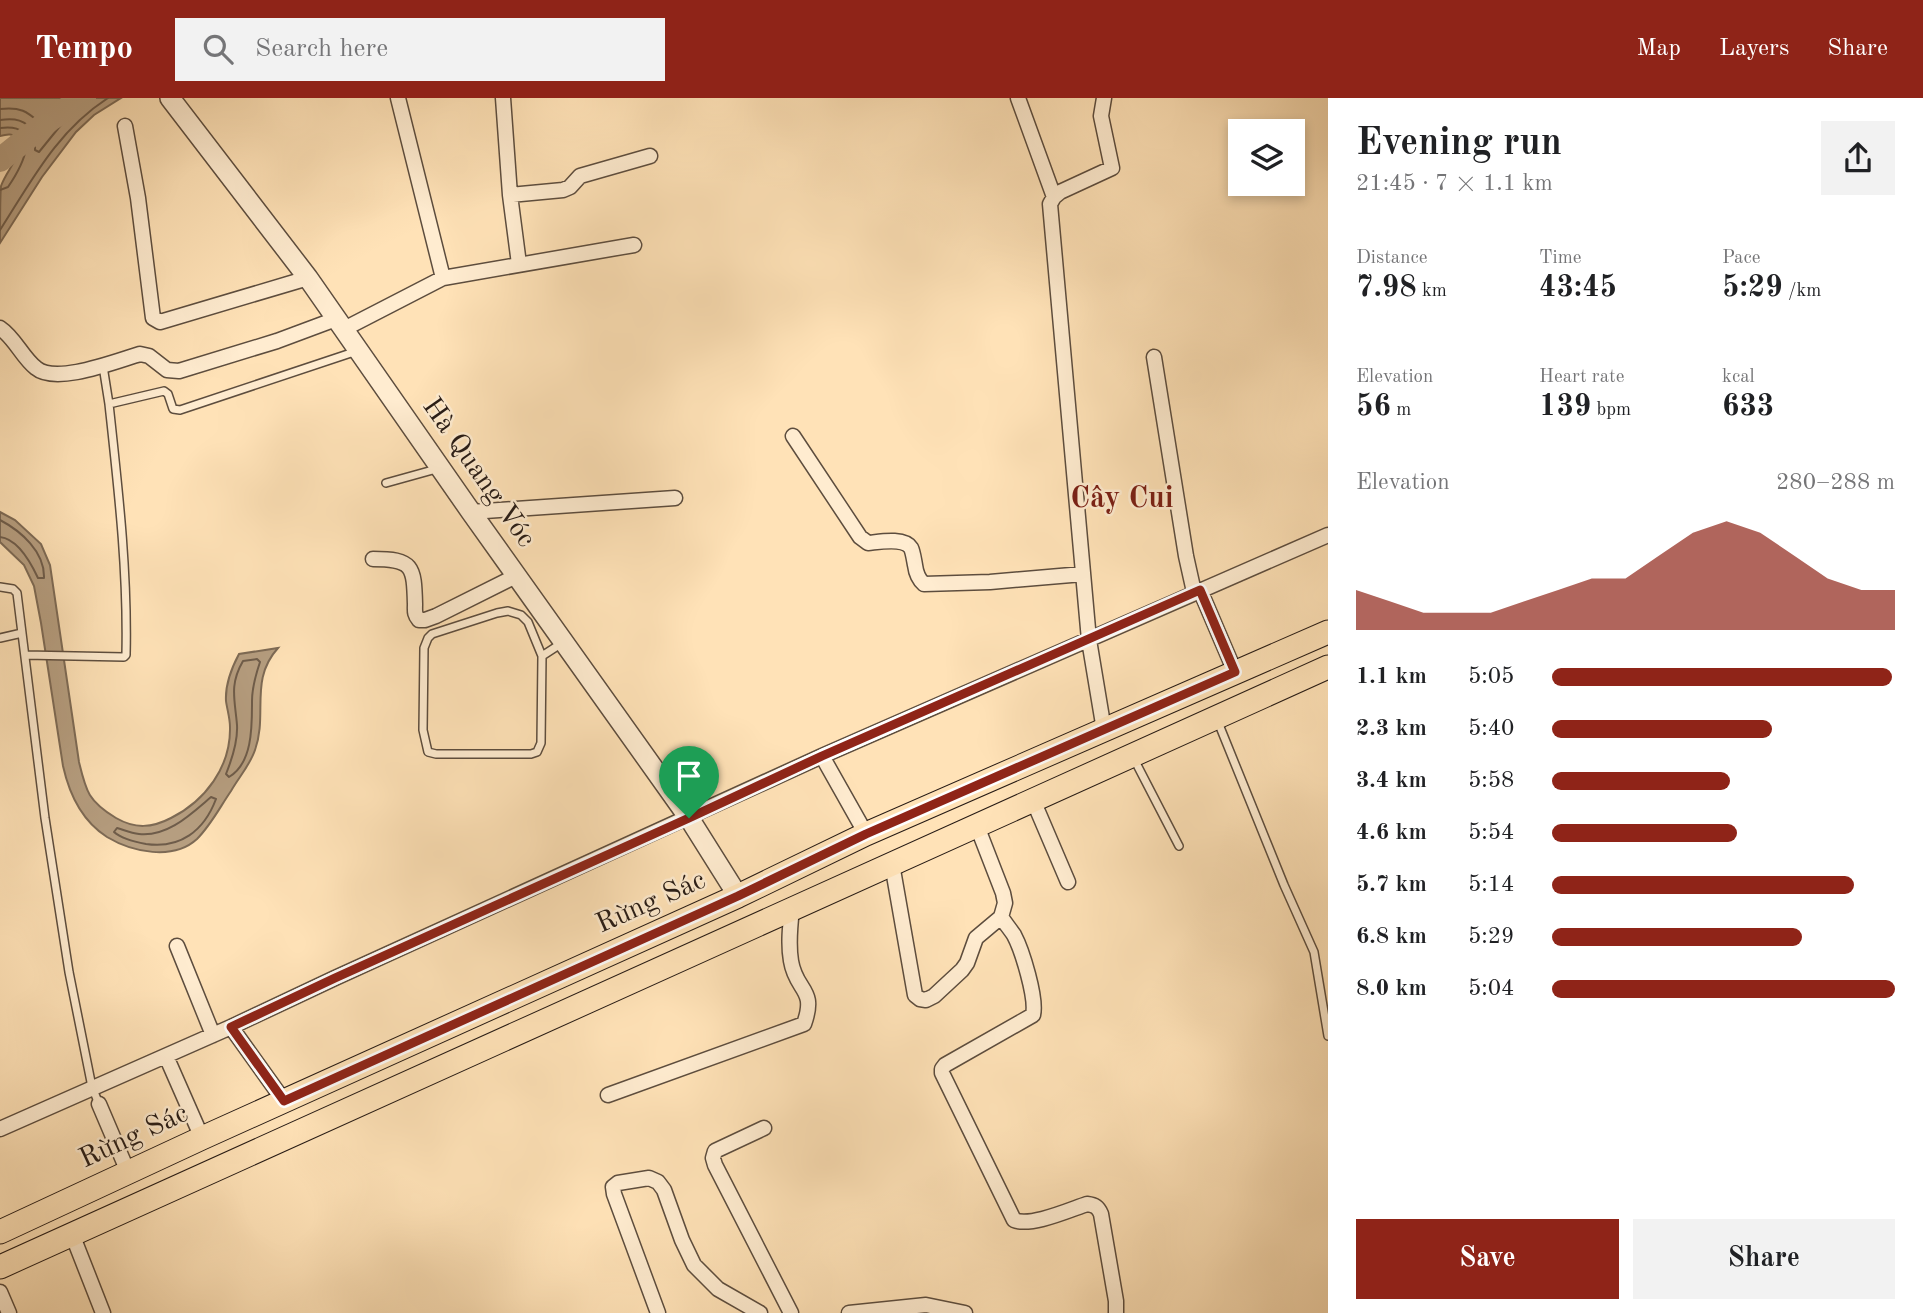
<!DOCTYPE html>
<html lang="en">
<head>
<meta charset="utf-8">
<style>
	:root { --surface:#fff; --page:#f2f2f2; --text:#202124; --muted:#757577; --accent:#8f2418 }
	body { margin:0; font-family:"Old Standard TT",serif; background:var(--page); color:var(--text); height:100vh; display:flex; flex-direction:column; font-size:26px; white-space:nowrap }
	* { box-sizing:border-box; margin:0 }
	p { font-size:23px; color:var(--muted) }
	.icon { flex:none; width:38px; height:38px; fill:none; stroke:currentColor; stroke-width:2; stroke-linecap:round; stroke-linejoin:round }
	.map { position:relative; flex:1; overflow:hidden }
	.details { display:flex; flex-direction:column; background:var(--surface); width:595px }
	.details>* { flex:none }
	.fabs { position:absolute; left:1228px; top:21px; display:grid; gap:14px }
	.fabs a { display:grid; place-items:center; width:77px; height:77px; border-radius:0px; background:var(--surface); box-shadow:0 4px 10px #0003; font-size:35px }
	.pin { position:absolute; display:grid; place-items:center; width:60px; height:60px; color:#fff; margin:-72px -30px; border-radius:50% 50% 50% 0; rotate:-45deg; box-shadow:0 0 7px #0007 }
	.pin .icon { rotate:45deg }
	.round { display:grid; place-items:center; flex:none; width:74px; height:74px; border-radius:0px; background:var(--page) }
	.headline { display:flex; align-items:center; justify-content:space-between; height:119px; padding:0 28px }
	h1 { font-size:38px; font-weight:600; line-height:52px }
	.figures { display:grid; grid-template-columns:repeat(3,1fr); gap:10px; height:119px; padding:7px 28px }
	.figures div { display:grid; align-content:center }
	.figures b { font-size:30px; font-weight:600 }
	.figures small { font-size:19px; font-weight:400 }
	.figures p { font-size:19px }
	.chart { height:196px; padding:14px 28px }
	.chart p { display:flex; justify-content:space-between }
	.chart svg { width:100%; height:126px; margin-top:7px; fill:var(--accent); opacity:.7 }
	.cta { display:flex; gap:14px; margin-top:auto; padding:14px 28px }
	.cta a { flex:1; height:80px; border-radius:0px; background:var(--accent); color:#fff; font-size:28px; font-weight:600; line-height:80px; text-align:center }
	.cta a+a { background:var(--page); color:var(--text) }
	ul { padding:0 28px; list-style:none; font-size:23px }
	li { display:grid; grid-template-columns:112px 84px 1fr; align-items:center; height:52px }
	li i { height:18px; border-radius:9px; background:var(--accent) }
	header { display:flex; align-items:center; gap:42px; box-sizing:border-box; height:98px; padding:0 35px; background:var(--accent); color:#fff }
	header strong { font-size:33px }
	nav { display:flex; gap:38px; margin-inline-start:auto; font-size:24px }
	.search { width:490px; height:63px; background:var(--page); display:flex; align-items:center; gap:18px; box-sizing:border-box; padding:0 24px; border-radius:0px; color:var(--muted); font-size:26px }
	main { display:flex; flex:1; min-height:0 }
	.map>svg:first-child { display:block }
	.water { fill:#b69e80; stroke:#7d6a55; stroke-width:2 }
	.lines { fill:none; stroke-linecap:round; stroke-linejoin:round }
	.shore { stroke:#6e5c4a; stroke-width:2 }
	.river { stroke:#b69e80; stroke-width:24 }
	.service-casing { stroke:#5d4d3e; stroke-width:10 }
	.minor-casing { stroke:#5d4d3e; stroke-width:17 }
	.tertiary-casing { stroke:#5d4d3e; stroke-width:22 }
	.primary-casing { stroke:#271b15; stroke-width:25 }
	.service { stroke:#ffecd0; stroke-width:7 }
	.minor { stroke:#ffecd0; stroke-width:14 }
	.tertiary { stroke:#ffecd0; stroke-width:19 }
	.primary { stroke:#ffe2b7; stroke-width:23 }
	.route-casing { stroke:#fff; stroke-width:14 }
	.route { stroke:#8f2418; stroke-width:9 }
	.labels { text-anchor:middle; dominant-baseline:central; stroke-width:5; stroke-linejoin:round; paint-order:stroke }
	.street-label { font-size:28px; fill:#271b15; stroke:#ffecd0 }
	.neighbourhood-label { font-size:30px; font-weight:bold; fill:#7a1f14; stroke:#ffecd0 }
</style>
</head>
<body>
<header>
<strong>Tempo</strong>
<div class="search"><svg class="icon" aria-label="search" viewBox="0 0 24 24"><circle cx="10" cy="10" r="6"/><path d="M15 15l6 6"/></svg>Search here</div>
<nav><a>Map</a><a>Layers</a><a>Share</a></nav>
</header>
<main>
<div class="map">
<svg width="1328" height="1215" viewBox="0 0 1328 1215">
	<rect width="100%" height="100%" fill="#ffe2b7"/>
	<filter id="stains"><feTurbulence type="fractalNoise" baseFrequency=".00286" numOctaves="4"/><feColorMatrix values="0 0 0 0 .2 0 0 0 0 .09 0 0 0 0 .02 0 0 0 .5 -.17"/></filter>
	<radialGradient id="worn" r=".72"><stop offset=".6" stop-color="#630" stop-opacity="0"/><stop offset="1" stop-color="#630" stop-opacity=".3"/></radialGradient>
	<!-- water -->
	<path class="water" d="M0,0h121l-27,17 -18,17 -34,45 -42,66c0,-13 0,-46 1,-57 6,-17 20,-27 18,-47 -6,-6 -12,-5 -19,-3z
		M0,414l15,8 26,24 9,21 29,197c7,29 9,39 37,56 19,11 36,10 55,0 34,-17 60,-51 59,-91 0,-9 -3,-18 -4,-26 -1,-17 5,-32 13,-47l39,-6c-29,32 -10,66 -23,102 -5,15 -16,27 -24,41 -11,16 -20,34 -34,48 -24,22 -65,13 -90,-2 -25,-16 -38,-44 -44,-71l-22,-143 -7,-37 -10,-21 -24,-23z"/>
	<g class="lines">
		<!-- shore -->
		<path class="shore" d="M0,11c24,-3 29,5 45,18l29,-29
			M0,22c24,-4 36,6 35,30l4,2 26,-32 27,-22
			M0,30c46,-6 21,40 8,59l-8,3
			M0,132c32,-50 57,-99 108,-132
			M0,422c21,11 45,32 44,58h-6c-7,-15 -20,-39 -38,-41
			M257,561l3,3c-4,12 -8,26 -8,39 0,24 1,62 -23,76l-3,-3c6,-15 12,-32 11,-49 -2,-25 -8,-40 6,-64z
			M211,699l5,2c-12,32 -36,50 -70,45 -11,-2 -24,-5 -32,-12l3,-4c7,2 14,5 22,6 29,3 52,-20 72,-37z"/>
		<!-- river -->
		<path class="river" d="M0,62l52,-42 32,-20"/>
		<!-- service casing -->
		<g class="service-casing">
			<path id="service" d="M103,268l6,38
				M386,385l54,-15
				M0,489l13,2 4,4 28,225 24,154 23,115 7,17
				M508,513l13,4 7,7 14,34 -1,87 -4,9 -6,2h-95l-8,-2 -5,-22 1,-82 4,-10 4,-4 65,-21z
				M0,540l22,-5
				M25,557l99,2 2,-2c2,-84 -8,-168 -17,-251l55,-13 4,3 5,15 7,1 177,-59
				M542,558l20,-13
				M1218,624l66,163 30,67 14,84
				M1134,661l45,87"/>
		</g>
		<!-- minor casing -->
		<g class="minor-casing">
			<path id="minor" d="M398,0l45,180
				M503,0l7,97 9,69
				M1018,0l36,99
				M125,28l13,72 15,120 7,4 148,-44
				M510,97l53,-5 7,-3 10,-11 70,-20
				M0,230c15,10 22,29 36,40 20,17 80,-7 104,-14l9,2 18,14 12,1 98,-30 59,-22
				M344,231l99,-51 191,-33
				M1154,259l32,199 8,36
				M793,338l67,101 8,6c11,-1 36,-6 43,5 2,4 3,12 4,17 1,8 3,14 9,19l66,-2 93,-8
				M471,414l204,-14
				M373,461c40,0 41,7 42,45 0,7 -1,10 4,16h6l11,-4 80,-40
				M1200,492l35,82
				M1104,632l-15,-90 -39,-436 4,-7 6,-5 52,-24 -11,-52 3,-18
				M822,658l44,78
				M1033,702l35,82
				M892,766l23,131 5,4 6,1 8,-4 28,-26 5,-7 9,-25 25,-21 4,-14 -2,-10 -26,-67
				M1001,819c4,6 9,12 13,18 8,15 23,63 19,80l-88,50 -3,4v4l72,147c17,7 55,-10 73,-16 8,1 11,3 14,10l15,87v12
				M177,848l36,89
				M231,929l53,74
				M166,958l36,82
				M608,997l196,-71c13,-36 -8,-32 -13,-63 -3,-17 -1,-35 1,-52
				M99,1006l29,68
				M764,1030l-49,23 -2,7 2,7 76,148
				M0,1031l231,-102 104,-49 487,-222 506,-221
				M72,1136l31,79
				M0,1194l9,21
				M658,1215l-44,-119 -1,-7 5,-4 31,-5 9,4 6,8 18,50 12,25 24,24 42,24
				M849,1215l77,-8 39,8"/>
		</g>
		<!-- tertiary casing -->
		<g class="tertiary-casing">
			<path id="tertiary" d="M170,0l138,180 163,234 218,306 49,78"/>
		</g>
		<!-- primary casing -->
		<g class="primary-casing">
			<path id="primary" d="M0,1134l202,-94 536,-242 128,-62 462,-202
				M0,1169l1328,-600"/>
		</g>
		<!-- service -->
		<use href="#service" class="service"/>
		<!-- minor -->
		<use href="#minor" class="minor"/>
		<!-- tertiary -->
		<use href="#tertiary" class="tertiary"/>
		<!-- primary -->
		<use href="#primary" class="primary"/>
	</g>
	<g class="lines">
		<!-- route casing -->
		<g class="route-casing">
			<path id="route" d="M1200,492l35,82 -369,162 -128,62 -454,205 -53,-74 104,-49 354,-160 133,-62z"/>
		</g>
		<!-- route -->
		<use href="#route" class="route"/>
	</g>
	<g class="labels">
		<!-- street labels -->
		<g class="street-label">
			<text transform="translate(478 375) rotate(55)">Hà Quang Vóc</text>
			<text transform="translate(651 805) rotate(-24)">Rừng Sác</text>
			<text transform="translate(134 1039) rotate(-25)">Rừng Sác</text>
		</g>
		<!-- neighbourhood labels -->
		<g class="neighbourhood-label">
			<text x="1122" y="401">Cây Cui</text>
		</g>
	</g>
	<rect width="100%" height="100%" filter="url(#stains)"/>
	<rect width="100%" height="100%" fill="url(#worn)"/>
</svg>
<div class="fabs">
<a><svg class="icon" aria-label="layers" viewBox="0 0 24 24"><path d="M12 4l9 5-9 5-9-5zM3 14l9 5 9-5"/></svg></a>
</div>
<div class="pin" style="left:689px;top:720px;background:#1e9e55"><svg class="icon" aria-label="arrive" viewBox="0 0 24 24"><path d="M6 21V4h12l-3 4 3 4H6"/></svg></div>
</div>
<section class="details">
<div class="headline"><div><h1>Evening run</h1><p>21:45 · 7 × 1.1 km</p></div><a class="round"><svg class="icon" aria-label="share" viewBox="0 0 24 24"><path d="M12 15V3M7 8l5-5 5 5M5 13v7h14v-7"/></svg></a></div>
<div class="figures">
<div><p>Distance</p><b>7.98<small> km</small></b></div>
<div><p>Time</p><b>43:45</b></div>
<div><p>Pace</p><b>5:29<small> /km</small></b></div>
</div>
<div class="figures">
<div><p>Elevation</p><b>56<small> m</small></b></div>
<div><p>Heart rate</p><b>139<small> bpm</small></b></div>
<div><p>kcal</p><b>633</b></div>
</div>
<div class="chart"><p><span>Elevation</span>280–288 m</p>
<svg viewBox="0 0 160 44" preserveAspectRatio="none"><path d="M0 44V30L10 34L20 38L30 38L40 38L50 34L60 30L70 26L80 26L90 18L100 10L110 6L120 10L130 18L140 26L150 30L160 30V44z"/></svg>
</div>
<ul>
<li><b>1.1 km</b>5:05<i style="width:99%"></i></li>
<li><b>2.3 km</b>5:40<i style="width:64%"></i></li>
<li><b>3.4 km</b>5:58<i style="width:52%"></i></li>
<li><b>4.6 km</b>5:54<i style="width:54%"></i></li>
<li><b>5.7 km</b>5:14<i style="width:88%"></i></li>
<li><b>6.8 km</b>5:29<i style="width:73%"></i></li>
<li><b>8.0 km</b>5:04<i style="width:100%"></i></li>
</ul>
<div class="cta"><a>Save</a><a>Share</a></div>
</section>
</main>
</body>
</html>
